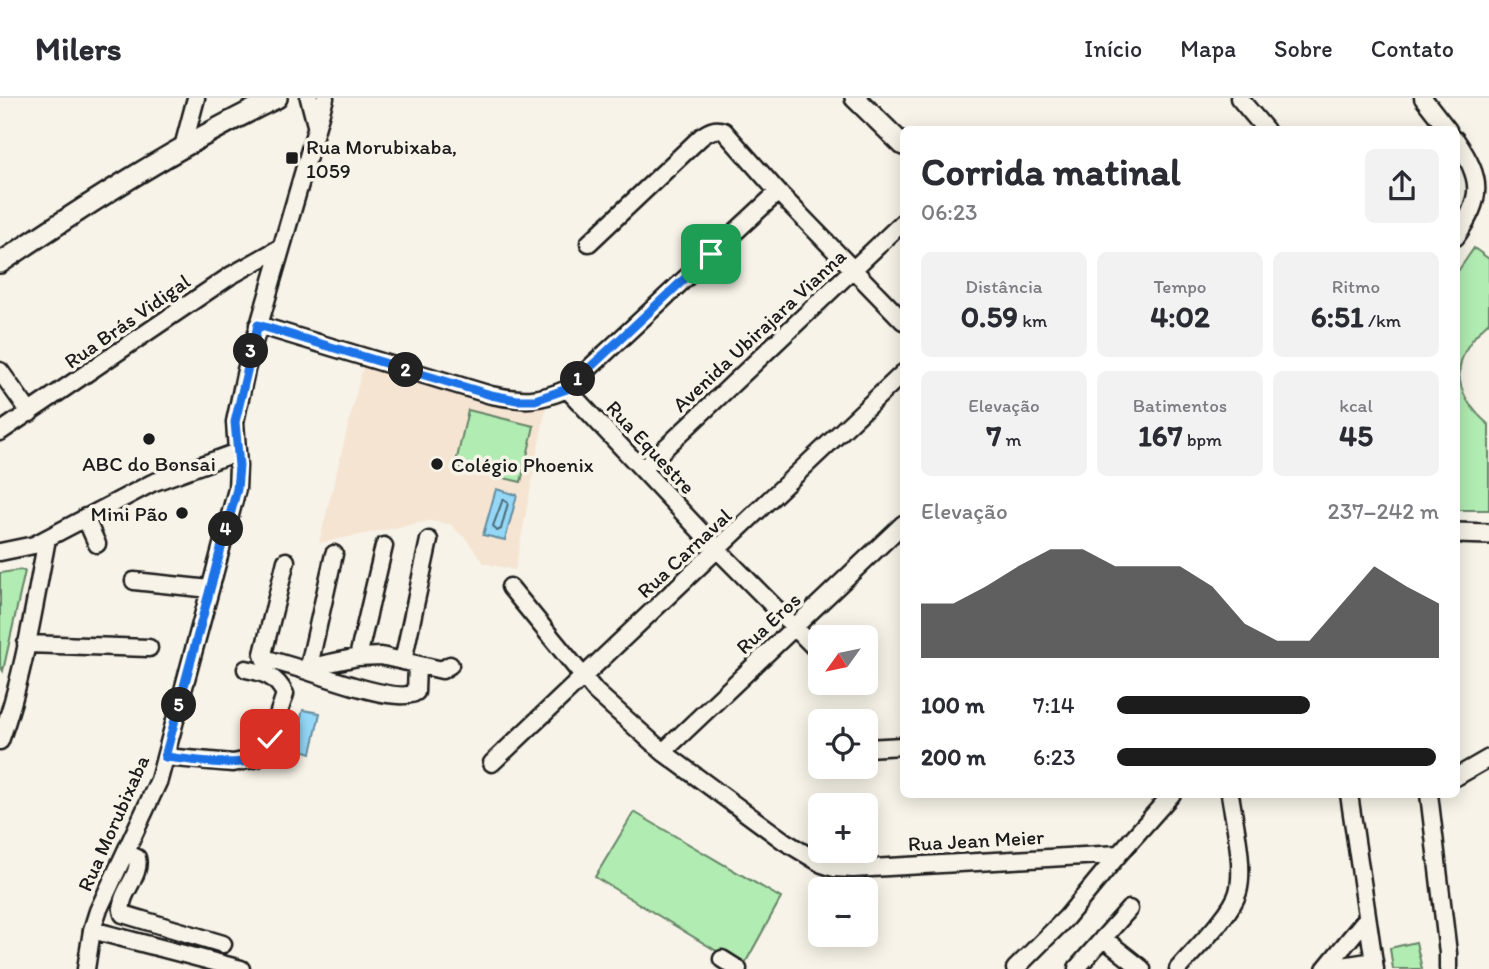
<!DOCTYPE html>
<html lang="pt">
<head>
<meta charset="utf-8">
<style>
	:root { --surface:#fff; --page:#f2f2f3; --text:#2b2b33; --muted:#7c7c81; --line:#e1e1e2; --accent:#1c1c1c }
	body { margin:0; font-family:Itim,sans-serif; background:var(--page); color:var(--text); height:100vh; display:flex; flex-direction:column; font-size:26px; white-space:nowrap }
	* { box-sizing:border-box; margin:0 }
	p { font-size:23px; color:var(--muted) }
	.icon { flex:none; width:38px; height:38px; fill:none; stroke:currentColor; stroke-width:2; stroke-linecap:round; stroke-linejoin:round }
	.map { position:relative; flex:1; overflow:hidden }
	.details { position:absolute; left:900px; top:28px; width:560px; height:672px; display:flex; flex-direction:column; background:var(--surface); border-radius:10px; box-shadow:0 4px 18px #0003 }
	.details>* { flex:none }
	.needle { width:46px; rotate:237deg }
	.buttons { position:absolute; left:808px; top:527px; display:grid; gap:14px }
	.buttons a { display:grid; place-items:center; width:70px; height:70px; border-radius:10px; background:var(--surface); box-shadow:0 4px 18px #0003; font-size:35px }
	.pin { position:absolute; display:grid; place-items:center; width:60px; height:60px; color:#fff; margin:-30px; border-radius:14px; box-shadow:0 4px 10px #0006 }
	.km { position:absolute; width:35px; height:35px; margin:-18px; border-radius:50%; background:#222; color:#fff; font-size:19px; line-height:35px; text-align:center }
	.round { display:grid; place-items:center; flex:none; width:74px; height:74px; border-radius:10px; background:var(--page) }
	.headline { display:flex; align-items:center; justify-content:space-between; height:119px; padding:0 21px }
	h1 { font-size:38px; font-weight:700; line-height:52px }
	.stats { display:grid; grid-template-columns:repeat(3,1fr); gap:10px; height:119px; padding:7px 21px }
	.stats div { display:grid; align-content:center; border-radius:10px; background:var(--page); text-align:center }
	.stats b { font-size:30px; font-weight:700 }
	.stats small { font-size:19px; font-weight:400 }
	.stats p { font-size:19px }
	.chart { height:196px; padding:14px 21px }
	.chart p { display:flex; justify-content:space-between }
	.chart svg { width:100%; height:126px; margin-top:7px; fill:var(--accent); opacity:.7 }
	ul { padding:0 21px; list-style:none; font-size:23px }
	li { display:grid; grid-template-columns:112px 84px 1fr; align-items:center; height:52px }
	li i { height:18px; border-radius:9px; background:var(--accent) }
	header { display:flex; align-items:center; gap:42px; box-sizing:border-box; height:98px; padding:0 35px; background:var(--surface); border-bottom:2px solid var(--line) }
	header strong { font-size:33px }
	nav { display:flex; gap:38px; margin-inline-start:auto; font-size:24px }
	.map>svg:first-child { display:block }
	.built { fill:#f5e4d2 }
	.green { fill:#b1ecb2; stroke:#668467; stroke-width:2 }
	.water { fill:#94d7f6; stroke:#648c9f; stroke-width:2 }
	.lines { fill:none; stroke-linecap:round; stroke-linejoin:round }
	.shore { stroke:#4c6773; stroke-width:2 }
	.minor-casing { stroke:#1c1c1c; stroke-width:21 }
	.major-casing { stroke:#1c1c1c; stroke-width:24 }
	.minor { stroke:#f7f3e8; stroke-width:16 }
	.major { stroke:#f7f3e8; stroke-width:19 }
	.route-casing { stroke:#fff; stroke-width:14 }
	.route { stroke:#1a73e8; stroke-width:9 }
	.poi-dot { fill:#1c1c1c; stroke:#f7f3e8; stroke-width:2.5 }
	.labels { text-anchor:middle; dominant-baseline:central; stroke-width:7; stroke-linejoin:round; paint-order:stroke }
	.poi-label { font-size:21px; fill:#1c1c1c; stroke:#f7f3e8; text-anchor:start }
	.street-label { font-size:21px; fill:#1c1c1c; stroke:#f7f3e8 }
</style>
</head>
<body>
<header>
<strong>Milers</strong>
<nav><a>Início</a><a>Mapa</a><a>Sobre</a><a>Contato</a></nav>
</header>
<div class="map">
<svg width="1489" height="871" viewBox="0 0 1489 871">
	<rect width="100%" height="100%" fill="#f7f3e8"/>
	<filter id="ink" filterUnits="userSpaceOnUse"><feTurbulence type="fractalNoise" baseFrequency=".0143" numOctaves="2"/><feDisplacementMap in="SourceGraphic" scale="14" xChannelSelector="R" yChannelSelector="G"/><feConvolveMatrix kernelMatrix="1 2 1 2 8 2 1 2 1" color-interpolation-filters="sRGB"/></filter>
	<g filter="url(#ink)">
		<!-- built -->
		<path class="built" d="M363,268l144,41h39l-31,163 -31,-7 -18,-24 -16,-15 -21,-3 -110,22z"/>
		<!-- green -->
		<path class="green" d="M1474,150l15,11v63c-39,34 -40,69 0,103v85h-33v-236z
			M468,312l66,16 -13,56 -66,-15z
			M20,472l5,1 -22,100 -3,-5v-93z
			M634,714l147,86 -38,69 -148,-90z
			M1416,844l6,27h-29l-3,-21z"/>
		<!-- water -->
		<path class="water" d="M496,391l21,6 -12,45 -22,-5z
			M303,612l17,3 -9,40 -18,-6z"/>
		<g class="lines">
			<!-- shore -->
			<path class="shore" d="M503,401l5,4 -7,26 -4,2 -4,-5z"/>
			<!-- minor casing -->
			<g class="minor-casing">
				<path id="minor" d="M309,0l7,27
					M1239,0l27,32
					M1423,0l25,32
					M1456,42c27,40 27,57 0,97
					M183,49l13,-49
					M589,145l112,-106c8,-6 14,-9 23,-6l54,61 125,129
					M258,227l233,70c31,6 47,7 76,-6l211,-197
					M0,273l30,42
					M567,291l151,161 103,104
					M0,334l230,-156 50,-28
					M643,371l260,-247
					M85,419l12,27
					M0,454l34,-7 118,-62 85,-31
					M286,463l-23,93 1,4 37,11 57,-12 23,-1 61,14 8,-5
					M134,483l76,8
					M510,489l86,105 67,60 121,89 38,23 12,4 19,1 266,-15
					M26,546l123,4
					M358,559l26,-111
					M403,563l26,-121
					M309,568l25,-112
					M301,571c23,7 97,36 115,23l1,-27
					M0,643c24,-65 34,-135 47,-202
					M866,650l37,-2
					M663,654l240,-228
					M165,659l68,6 25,-5 12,-19 15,-45c-9,-18 -20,-21 -39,-25
					M492,665l411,-390
					M1456,679l33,-19
					M1349,696l26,175
					M1429,696l19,159v16
					M125,755l12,5c5,19 -21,37 -14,56l100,30
					M92,832l149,39
					M1103,840l39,31
					M722,861l16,10
					M1077,870l52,-59
					M86,871l6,-39 6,-19 61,-131 78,-291 1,-23 -3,-44 11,-52 79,-272
					M1015,871l51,-51 53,-64 53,-60
					M1178,871c16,-19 54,-55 60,-77 7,-26 -4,-71 -8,-98
					M1325,871l41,-50
					M1338,871l4,-3 32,-5"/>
			</g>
			<!-- major casing -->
			<g class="major-casing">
				<path id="major" d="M855,0l48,47
					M0,165c89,-60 180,-119 277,-165
					M1456,435l33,1"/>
			</g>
			<!-- minor -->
			<use href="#minor" class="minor"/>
			<!-- major -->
			<use href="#major" class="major"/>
		</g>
	</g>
	<g class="lines" filter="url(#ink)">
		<!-- route casing -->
		<g class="route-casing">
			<path id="route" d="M270,641c-3,6 -6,14 -12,18 -16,12 -72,2 -93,0l72,-268 2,-23 -4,-44 23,-97 233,70 26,5h18l32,-11 144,-135"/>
		</g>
		<!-- route -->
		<use href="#route" class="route"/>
	</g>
	<!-- markers -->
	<g class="poi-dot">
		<rect x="285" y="53" width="14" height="14" rx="3.5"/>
		<circle cx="149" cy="341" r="7"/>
		<circle cx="437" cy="366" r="7"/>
		<circle cx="182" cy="415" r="7"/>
	</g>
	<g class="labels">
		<!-- poi labels -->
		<g class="poi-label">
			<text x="306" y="48">Rua Morubixaba,<tspan x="306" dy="24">1059</tspan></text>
			<text x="149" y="365" text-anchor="middle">ABC do Bonsai</text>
			<text x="451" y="366">Colégio Phoenix</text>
			<text x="168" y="415" text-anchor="end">Mini Pão</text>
		</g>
		<!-- street labels -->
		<g class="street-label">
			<text transform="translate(127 223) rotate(-35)">Rua Brás Vidigal</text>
			<text transform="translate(759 232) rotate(-43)">Avenida Ubirajara Vianna</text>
			<text transform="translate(651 349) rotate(47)">Rua Equestre</text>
			<text transform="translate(684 455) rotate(-43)">Rua Carnaval</text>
			<text transform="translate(768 525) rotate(-43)">Rua Eros</text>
			<text transform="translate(113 725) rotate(-66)">Rua Morubixaba</text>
			<text transform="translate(976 742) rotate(-3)">Rua Jean Meier</text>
		</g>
	</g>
</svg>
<div class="buttons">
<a><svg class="needle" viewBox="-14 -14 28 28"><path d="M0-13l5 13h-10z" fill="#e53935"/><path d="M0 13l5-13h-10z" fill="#7c7c81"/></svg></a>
<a><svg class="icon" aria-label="locate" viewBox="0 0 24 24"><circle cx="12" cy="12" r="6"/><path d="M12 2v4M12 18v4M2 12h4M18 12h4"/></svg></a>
<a>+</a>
<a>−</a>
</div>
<div class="pin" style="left:711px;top:156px;background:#1e9e55"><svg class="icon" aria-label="arrive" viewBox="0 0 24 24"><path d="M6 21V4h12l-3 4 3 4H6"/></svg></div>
<div class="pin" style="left:270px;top:641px;background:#d93025"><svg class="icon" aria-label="check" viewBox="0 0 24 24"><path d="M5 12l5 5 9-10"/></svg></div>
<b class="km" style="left:578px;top:281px">1</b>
<b class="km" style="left:406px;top:272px">2</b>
<b class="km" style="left:251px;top:253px">3</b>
<b class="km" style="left:226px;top:431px">4</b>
<b class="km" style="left:179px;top:607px">5</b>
<section class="details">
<div class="headline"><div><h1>Corrida matinal</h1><p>06:23</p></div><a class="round"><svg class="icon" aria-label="share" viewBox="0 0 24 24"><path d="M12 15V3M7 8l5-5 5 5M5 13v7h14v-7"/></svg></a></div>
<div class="stats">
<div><p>Distância</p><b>0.59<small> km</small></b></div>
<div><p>Tempo</p><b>4:02</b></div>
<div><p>Ritmo</p><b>6:51<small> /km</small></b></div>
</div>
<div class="stats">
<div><p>Elevação</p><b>7<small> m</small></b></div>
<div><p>Batimentos</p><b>167<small> bpm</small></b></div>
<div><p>kcal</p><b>45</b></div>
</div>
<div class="chart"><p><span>Elevação</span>237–242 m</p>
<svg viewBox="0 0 160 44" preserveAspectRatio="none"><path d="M0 44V25L10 25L20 19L30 12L40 6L50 6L60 12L70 12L80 12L90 19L100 32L110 38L120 38L130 25L140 12L150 19L160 25V44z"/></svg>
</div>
<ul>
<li><b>100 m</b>7:14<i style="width:60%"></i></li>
<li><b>200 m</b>6:23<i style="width:99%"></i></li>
</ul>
</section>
</div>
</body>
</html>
